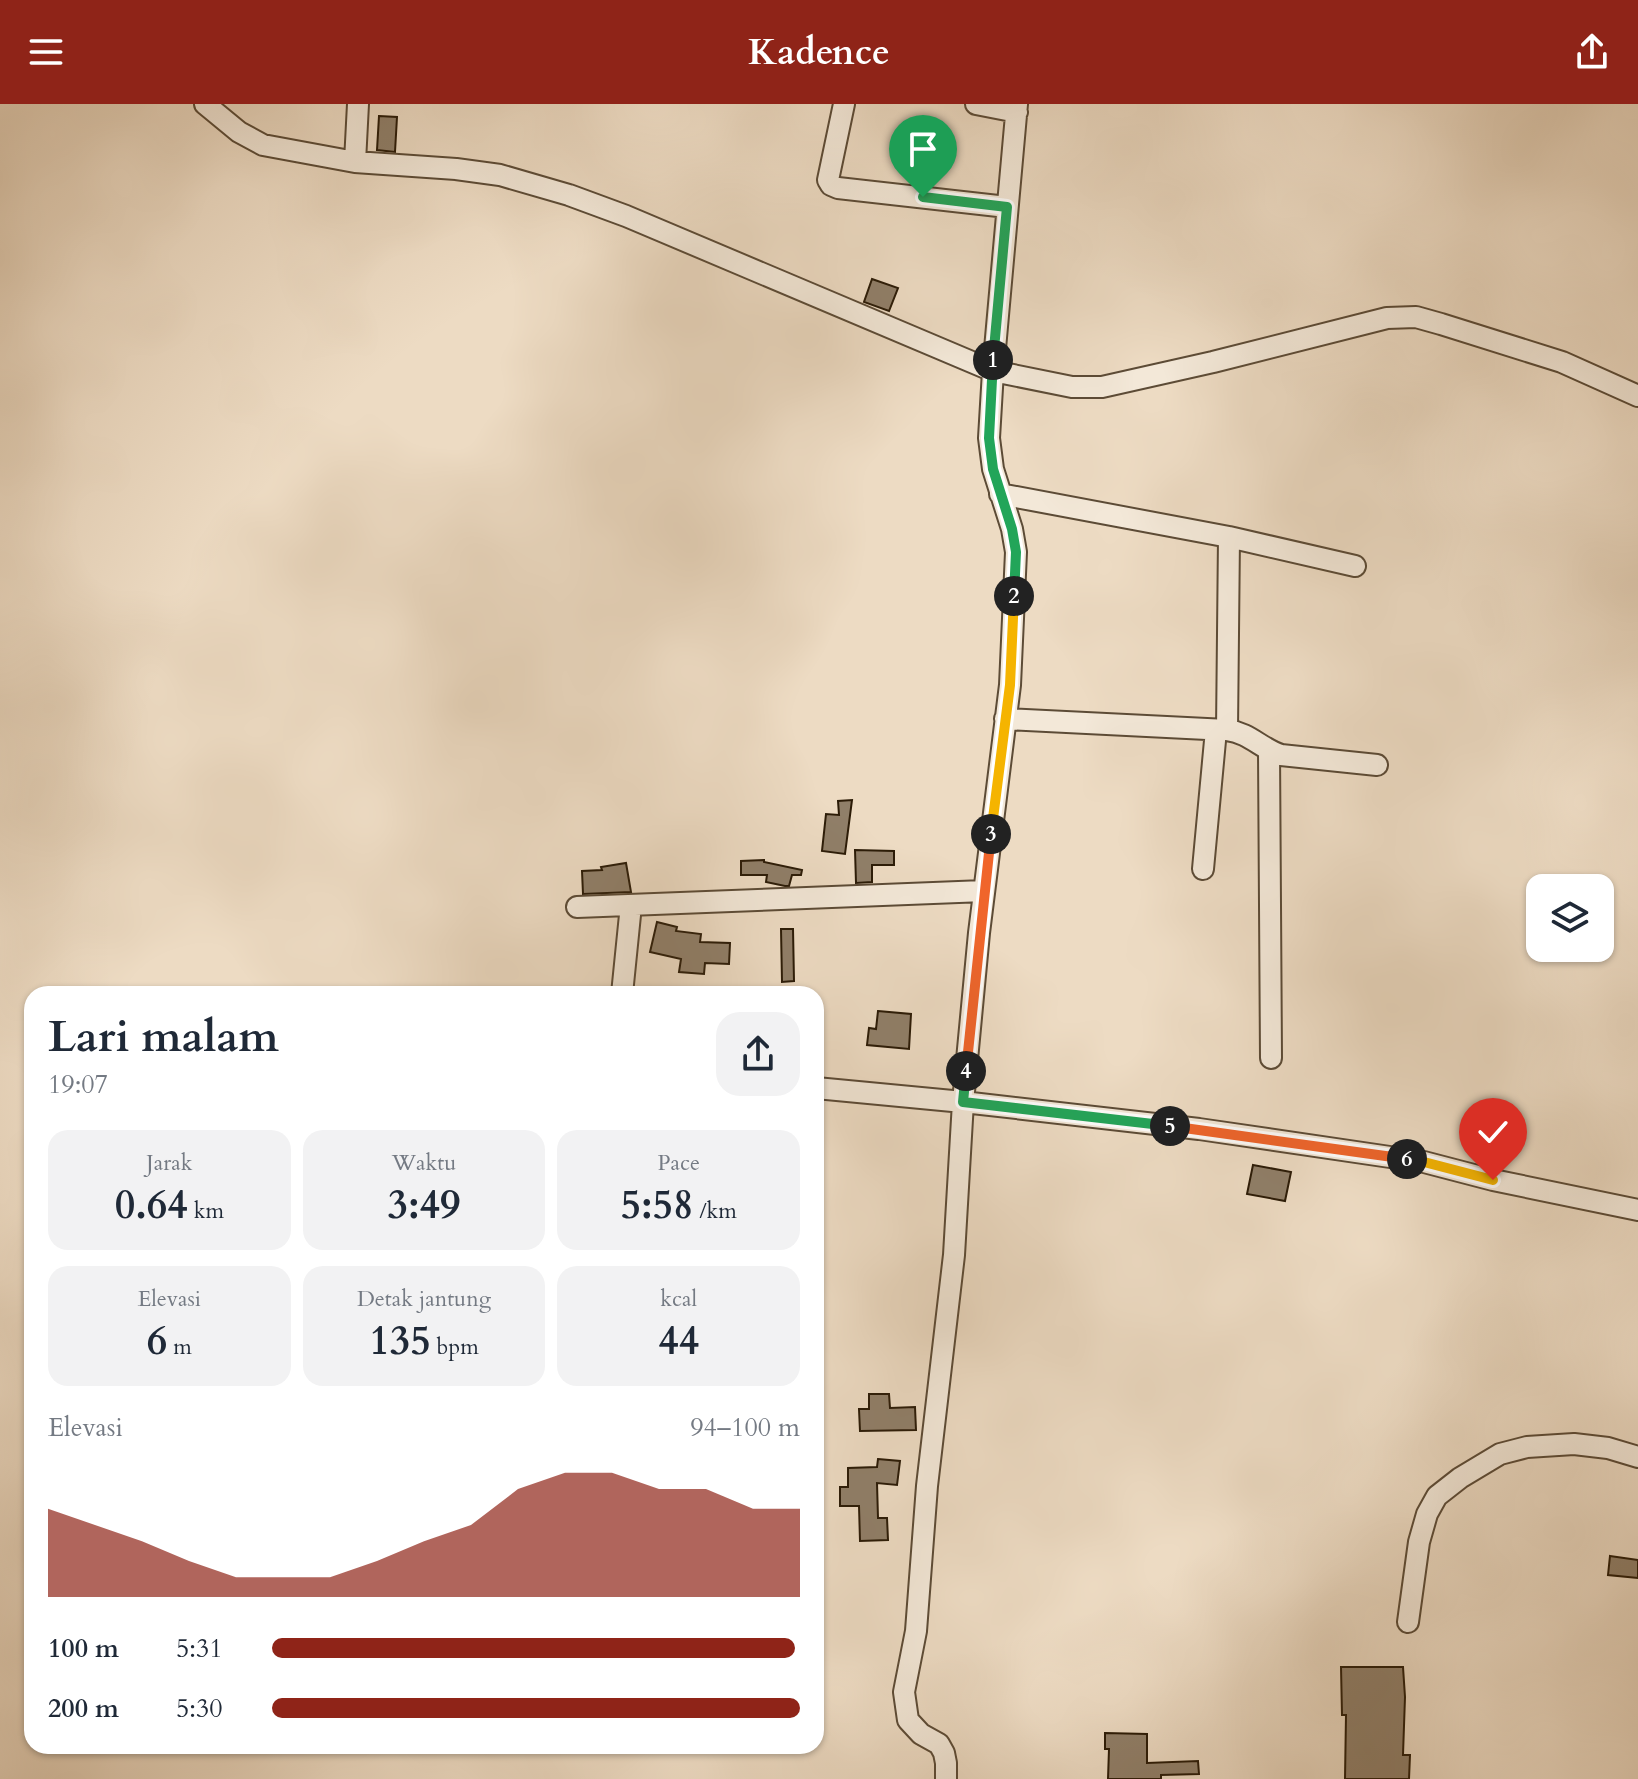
<!DOCTYPE html>
<html lang="id">
<head>
<meta charset="utf-8">
<style>
	:root { --surface:#fff; --page:#f2f2f3; --text:#1f2937; --muted:#747a83; --accent:#8f2418 }
	body { margin:0; font-family:Cardo,serif; background:var(--page); color:var(--text); height:100vh; display:flex; flex-direction:column; font-size:30px; white-space:nowrap }
	* { box-sizing:border-box; margin:0 }
	p { font-size:26px; color:var(--muted) }
	.icon { flex:none; width:44px; height:44px; fill:none; stroke:currentColor; stroke-width:2; stroke-linecap:round; stroke-linejoin:round }
	.map { position:relative; flex:1; overflow:hidden }
	.drawer { position:absolute; left:24px; top:882px; width:800px; height:768px; display:flex; flex-direction:column; background:var(--surface); border-radius:24px; box-shadow:0 2px 6px #0004 }
	.drawer>* { flex:none }
	.controls { position:absolute; left:1526px; top:770px; display:grid; gap:16px }
	.controls a { display:grid; place-items:center; width:88px; height:88px; border-radius:16px; background:var(--surface); box-shadow:0 2px 6px #0004; font-size:40px }
	.pin { position:absolute; display:grid; place-items:center; width:68px; height:68px; color:#fff; margin:-82px -34px; border-radius:50% 50% 50% 0; rotate:-45deg; box-shadow:0 0 8px #0007 }
	.pin .icon { rotate:45deg }
	.km { position:absolute; width:40px; height:40px; margin:-20px; border-radius:50%; background:#222; color:#fff; font-size:22px; line-height:40px; text-align:center }
	.round { display:grid; place-items:center; flex:none; width:84px; height:84px; border-radius:24px; background:var(--page) }
	.summary { display:flex; align-items:center; justify-content:space-between; height:136px; padding:0 24px }
	h1 { font-size:44px; font-weight:700; line-height:60px }
	.metrics { display:grid; grid-template-columns:repeat(3,1fr); gap:12px; height:136px; padding:8px 24px }
	.metrics div { display:grid; align-content:center; border-radius:20px; background:var(--page); text-align:center }
	.metrics b { font-size:40px; font-weight:700 }
	.metrics small { font-size:22px; font-weight:400 }
	.metrics p { font-size:22px }
	.chart { height:224px; padding:16px 24px }
	.chart p { display:flex; justify-content:space-between }
	.chart svg { width:100%; height:144px; margin-top:8px; fill:var(--accent); opacity:.7 }
	ul { padding:0 24px; list-style:none; font-size:26px }
	li { display:grid; grid-template-columns:128px 96px 1fr; align-items:center; height:60px }
	li i { height:20px; border-radius:10px; background:var(--accent) }
	header { display:flex; justify-content:space-between; align-items:center; height:104px; padding:0 24px; background:var(--accent); color:#fff; font-size:36px; font-weight:700 }
	.map>svg:first-child { display:block }
	.building { fill:#907f69; stroke:#2b1b07; stroke-width:2 }
	.lines { fill:none; stroke-linecap:round; stroke-linejoin:round }
	.minor-casing { stroke:#5c4b36; stroke-width:24 }
	.minor { stroke:#f3e8d8; stroke-width:20 }
	.split-1-casing { stroke:#fff; stroke-width:16 }
	.split-2-casing { stroke:#fff; stroke-width:16 }
	.split-3-casing { stroke:#fff; stroke-width:16 }
	.split-4-casing { stroke:#fff; stroke-width:16 }
	.split-5-casing { stroke:#fff; stroke-width:16 }
	.split-6-casing { stroke:#fff; stroke-width:16 }
	.split-7-casing { stroke:#fff; stroke-width:16 }
	.split-1 { stroke:#22a559; stroke-width:10 }
	.split-2 { stroke:#22a559; stroke-width:10 }
	.split-3 { stroke:#f5b400; stroke-width:10 }
	.split-4 { stroke:#f0652b; stroke-width:10 }
	.split-5 { stroke:#22a559; stroke-width:10 }
	.split-6 { stroke:#f0652b; stroke-width:10 }
	.split-7 { stroke:#f5b400; stroke-width:10 }
</style>
</head>
<body>
<header><svg class="icon" aria-label="menu" viewBox="0 0 24 24"><path d="M4 6h16M4 12h16M4 18h16"/></svg>Kadence<svg class="icon" aria-label="share" viewBox="0 0 24 24"><path d="M12 15V3M7 8l5-5 5 5M5 13v7h14v-7"/></svg></header>
<div class="map">
<svg width="1638" height="1675" viewBox="0 0 1638 1675">
	<rect width="100%" height="100%" fill="#eddbc3"/>
	<filter id="stains"><feTurbulence type="fractalNoise" baseFrequency=".0025" numOctaves="4"/><feColorMatrix values="0 0 0 0 .2 0 0 0 0 .09 0 0 0 0 .02 0 0 0 .5 -.17"/></filter>
	<radialGradient id="worn" r=".72"><stop offset=".6" stop-color="#630" stop-opacity="0"/><stop offset="1" stop-color="#630" stop-opacity=".3"/></radialGradient>
	<!-- building -->
	<path class="building" d="M379,12l18,1 -2,35 -18,-2z
		M872,175l26,9 -9,23 -25,-9z
		M852,696l-7,54 -23,-3 4,-37 13,1 -1,-14z
		M855,746l39,1v14h-22v17l-16,1z
		M764,756v2l38,8 -1,5h-9l-3,11h-4l-19,-4 1,-7h-26v-14z
		M626,759l5,29 -48,2 -1,-23 20,-1 -1,-3z
		M657,818l20,5 -1,4 25,3 -1,8 30,1 -1,21 -24,-1 -1,11 -25,-2 2,-13 -31,-7z
		M781,825h12l1,52 -12,1z
		M878,907l33,3 -2,35 -42,-4 2,-17 7,1z
		M1253,1061l38,7 -6,29 -38,-7z
		M869,1290h20l1,14 25,-1 1,23 -56,1 -1,-22h10z
		M878,1355l22,2 -3,24 -20,-2 1,35h9l1,22 -28,1 -1,-35h-19v-19h8v-19l29,-1z
		M1610,1452l28,4v18l-30,-3z
		M1341,1563h62l2,30 -2,58h7l-1,24h-64l1,-64h-4z
		M1105,1629l42,1v29l51,-2 1,13 -38,1v4h-53l1,-30h-4z"/>
	<g class="lines">
		<!-- minor casing -->
		<g class="minor-casing">
			<path id="minor" d="M205,0l34,28 24,13 92,17 101,7 44,6 69,20 57,21 367,155 -4,67 4,31 19,60 4,23 -6,133 -31,248 -16,169 -9,153 -27,231 -11,145 -12,61 4,28 13,14 18,10 5,9 2,10v16
				M844,0l-16,76 3,5 7,3 169,19
				M976,0l41,8
				M1017,0l-24,267 79,16h30l111,-25 174,-44 29,-1 25,7 121,38 76,34
				M355,58l3,-58
				M1000,390l229,43 126,29
				M1005,615l222,11c23,3 33,18 54,25l96,10
				M1227,626l2,-193
				M1269,647l2,307
				M1203,765l13,-139
				M577,803l407,-16
				M622,890l9,-89
				M816,984l147,14 236,27 225,33 69,18 145,30
				M1408,1518l11,-80 8,-28 10,-18 23,-18 40,-24 27,-7 47,-3 34,4 30,9"/>
		</g>
		<!-- minor -->
		<use href="#minor" class="minor"/>
	</g>
	<g class="lines">
		<!-- split-1 casing -->
		<g class="split-1-casing">
			<path id="split-1" d="M923,93l84,10 -14,153"/>
		</g>
		<!-- split-2 casing -->
		<g class="split-2-casing">
			<path id="split-2" d="M993,256l-4,78 4,31 19,60 4,23 -2,44"/>
		</g>
		<!-- split-3 casing -->
		<g class="split-3-casing">
			<path id="split-3" d="M991,730l19,-149 4,-89"/>
		</g>
		<!-- split-4 casing -->
		<g class="split-4-casing">
			<path id="split-4" d="M966,967l25,-237"/>
		</g>
		<!-- split-5 casing -->
		<g class="split-5-casing">
			<path id="split-5" d="M966,967l-3,31 207,24"/>
		</g>
		<!-- split-6 casing -->
		<g class="split-6-casing">
			<path id="split-6" d="M1170,1022l237,33"/>
		</g>
		<!-- split-7 casing -->
		<g class="split-7-casing">
			<path id="split-7" d="M1407,1055l17,3 69,18"/>
		</g>
		<!-- split-1 -->
		<use href="#split-1" class="split-1"/>
		<!-- split-2 -->
		<use href="#split-2" class="split-2"/>
		<!-- split-3 -->
		<use href="#split-3" class="split-3"/>
		<!-- split-4 -->
		<use href="#split-4" class="split-4"/>
		<!-- split-5 -->
		<use href="#split-5" class="split-5"/>
		<!-- split-6 -->
		<use href="#split-6" class="split-6"/>
		<!-- split-7 -->
		<use href="#split-7" class="split-7"/>
	</g>
	<rect width="100%" height="100%" filter="url(#stains)"/>
	<rect width="100%" height="100%" fill="url(#worn)"/>
</svg>
<div class="controls">
<a><svg class="icon" aria-label="layers" viewBox="0 0 24 24"><path d="M12 4l9 5-9 5-9-5zM3 14l9 5 9-5"/></svg></a>
</div>
<div class="pin" style="left:923px;top:93px;background:#1e9e55"><svg class="icon" aria-label="arrive" viewBox="0 0 24 24"><path d="M6 21V4h12l-3 4 3 4H6"/></svg></div>
<div class="pin" style="left:1493px;top:1076px;background:#d93025"><svg class="icon" aria-label="check" viewBox="0 0 24 24"><path d="M5 12l5 5 9-10"/></svg></div>
<b class="km" style="left:993px;top:256px">1</b>
<b class="km" style="left:1014px;top:492px">2</b>
<b class="km" style="left:991px;top:730px">3</b>
<b class="km" style="left:966px;top:967px">4</b>
<b class="km" style="left:1170px;top:1022px">5</b>
<b class="km" style="left:1407px;top:1055px">6</b>
<section class="drawer">
<div class="summary"><div><h1>Lari malam</h1><p>19:07</p></div><a class="round"><svg class="icon" aria-label="share" viewBox="0 0 24 24"><path d="M12 15V3M7 8l5-5 5 5M5 13v7h14v-7"/></svg></a></div>
<div class="metrics">
<div><p>Jarak</p><b>0.64<small> km</small></b></div>
<div><p>Waktu</p><b>3:49</b></div>
<div><p>Pace</p><b>5:58<small> /km</small></b></div>
</div>
<div class="metrics">
<div><p>Elevasi</p><b>6<small> m</small></b></div>
<div><p>Detak jantung</p><b>135<small> bpm</small></b></div>
<div><p>kcal</p><b>44</b></div>
</div>
<div class="chart"><p><span>Elevasi</span>94–100 m</p>
<svg viewBox="0 0 160 44" preserveAspectRatio="none"><path d="M0 44V17L10 22L20 27L30 33L40 38L50 38L60 38L70 33L80 27L90 22L100 11L110 6L120 6L130 11L140 11L150 17L160 17V44z"/></svg>
</div>
<ul>
<li><b>100 m</b>5:31<i style="width:99%"></i></li>
<li><b>200 m</b>5:30<i style="width:100%"></i></li>
</ul>
</section>
</div>
</body>
</html>
